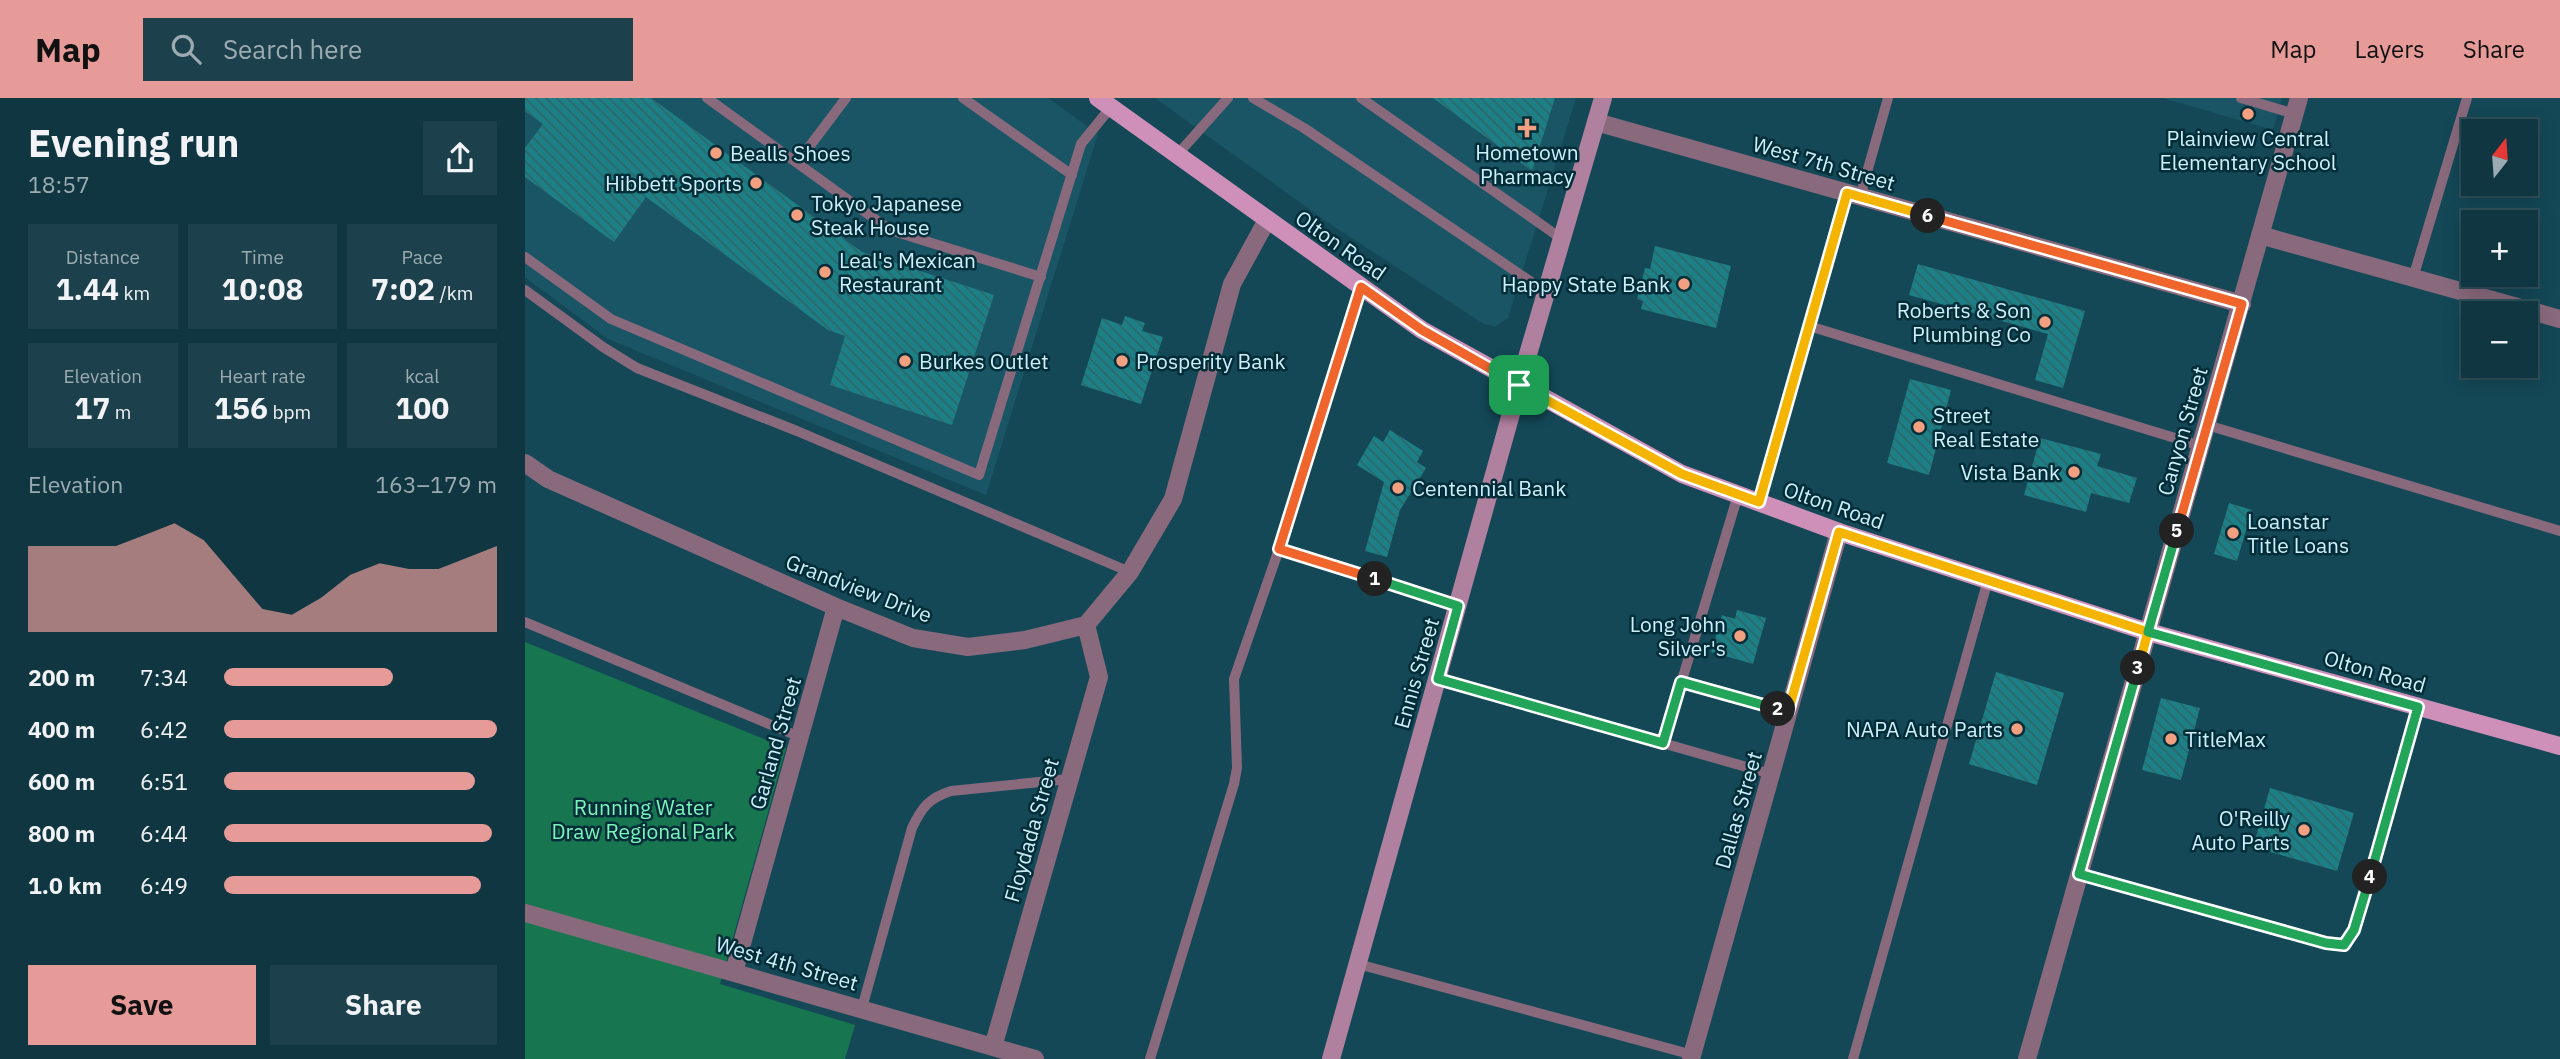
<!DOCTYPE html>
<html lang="en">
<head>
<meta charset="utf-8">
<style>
	:root { --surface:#0f3641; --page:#1d414c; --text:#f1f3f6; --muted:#9babb1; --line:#2f505a; --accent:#e69b98 }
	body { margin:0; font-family:"IBM Plex Sans",sans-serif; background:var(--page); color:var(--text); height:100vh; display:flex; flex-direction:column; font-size:26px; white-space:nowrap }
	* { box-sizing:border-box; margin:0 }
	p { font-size:23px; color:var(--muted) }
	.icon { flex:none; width:38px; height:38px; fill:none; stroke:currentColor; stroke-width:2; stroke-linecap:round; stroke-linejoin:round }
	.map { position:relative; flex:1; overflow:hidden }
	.sheet { display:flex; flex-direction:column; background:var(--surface); width:525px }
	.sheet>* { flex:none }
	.needle { width:46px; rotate:17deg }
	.fabs { position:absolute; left:1936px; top:21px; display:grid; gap:14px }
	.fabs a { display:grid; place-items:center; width:77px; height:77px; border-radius:0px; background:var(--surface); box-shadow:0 4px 18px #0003,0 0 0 2px var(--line); font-size:35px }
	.pin { position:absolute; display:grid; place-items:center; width:60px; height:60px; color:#fff; margin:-30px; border-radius:14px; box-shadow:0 4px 10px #0006 }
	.km { position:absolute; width:35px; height:35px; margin:-18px; border-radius:50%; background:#222; color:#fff; font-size:19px; line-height:35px; text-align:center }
	.round { display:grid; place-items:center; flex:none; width:74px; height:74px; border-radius:0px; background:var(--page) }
	.headline { display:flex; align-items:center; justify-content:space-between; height:119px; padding:0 28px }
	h1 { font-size:38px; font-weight:700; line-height:52px }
	.metrics { display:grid; grid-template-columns:repeat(3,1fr); gap:10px; height:119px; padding:7px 28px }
	.metrics div { display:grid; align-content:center; border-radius:0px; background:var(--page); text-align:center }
	.metrics b { font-size:30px; font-weight:700 }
	.metrics small { font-size:19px; font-weight:400 }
	.metrics p { font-size:19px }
	.chart { height:196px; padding:14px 28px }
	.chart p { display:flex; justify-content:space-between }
	.chart svg { width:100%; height:126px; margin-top:7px; fill:var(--accent); opacity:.7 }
	.primary-button { display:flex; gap:14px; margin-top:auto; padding:14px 28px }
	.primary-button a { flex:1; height:80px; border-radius:0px; background:var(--accent); color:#111; font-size:28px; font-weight:700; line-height:80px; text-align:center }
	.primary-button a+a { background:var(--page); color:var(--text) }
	ul { padding:0 28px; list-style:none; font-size:23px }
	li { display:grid; grid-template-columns:112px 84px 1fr; align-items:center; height:52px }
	li i { height:18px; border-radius:9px; background:var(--accent) }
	header { display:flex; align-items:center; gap:42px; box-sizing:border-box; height:98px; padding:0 35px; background:var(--accent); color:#111 }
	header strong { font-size:33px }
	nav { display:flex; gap:38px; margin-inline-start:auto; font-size:24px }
	.search { width:490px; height:63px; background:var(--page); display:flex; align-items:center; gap:18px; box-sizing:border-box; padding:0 24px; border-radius:0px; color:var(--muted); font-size:26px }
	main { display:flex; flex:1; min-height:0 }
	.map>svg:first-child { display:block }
	.built { fill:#1a5566 }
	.green { fill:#177650 }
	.building { fill:url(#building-back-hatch) }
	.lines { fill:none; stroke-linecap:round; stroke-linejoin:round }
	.service { stroke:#896a7d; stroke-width:10 }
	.minor { stroke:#896a7d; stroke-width:18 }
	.secondary { stroke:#b0809f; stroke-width:18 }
	.primary { stroke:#ce90b8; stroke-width:18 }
	.split-1-casing { stroke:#fff; stroke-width:14 }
	.split-2-casing { stroke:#fff; stroke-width:14 }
	.split-3-casing { stroke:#fff; stroke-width:14 }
	.split-4-casing { stroke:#fff; stroke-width:14 }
	.split-5-casing { stroke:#fff; stroke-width:14 }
	.split-6-casing { stroke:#fff; stroke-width:14 }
	.split-7-casing { stroke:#fff; stroke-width:14 }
	.split-1 { stroke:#f0652b; stroke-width:9 }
	.split-2 { stroke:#22a559; stroke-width:9 }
	.split-3 { stroke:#f5b400; stroke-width:9 }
	.split-4 { stroke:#22a559; stroke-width:9 }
	.split-5 { stroke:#22a559; stroke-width:9 }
	.split-6 { stroke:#f0652b; stroke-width:9 }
	.split-7 { stroke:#f5b400; stroke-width:9 }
	.poi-dot { fill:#f3a081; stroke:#012d38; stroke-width:2.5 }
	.labels { text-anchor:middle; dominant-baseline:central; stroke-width:5; stroke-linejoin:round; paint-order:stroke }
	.poi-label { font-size:21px; fill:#cdeffb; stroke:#012d38; text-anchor:start }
	.street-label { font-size:21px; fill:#cdeffb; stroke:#012d38 }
	.park-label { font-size:21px; fill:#7cf5bb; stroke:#012d38 }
</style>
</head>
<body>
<header>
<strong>Map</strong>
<div class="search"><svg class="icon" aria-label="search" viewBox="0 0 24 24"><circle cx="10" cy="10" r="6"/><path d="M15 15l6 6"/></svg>Search here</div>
<nav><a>Map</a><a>Layers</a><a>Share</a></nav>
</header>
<main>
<section class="sheet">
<div class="headline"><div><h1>Evening run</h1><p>18:57</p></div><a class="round"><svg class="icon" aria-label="share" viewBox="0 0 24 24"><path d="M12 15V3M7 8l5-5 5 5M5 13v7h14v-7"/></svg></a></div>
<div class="metrics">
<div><p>Distance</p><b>1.44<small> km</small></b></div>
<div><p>Time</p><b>10:08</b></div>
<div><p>Pace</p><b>7:02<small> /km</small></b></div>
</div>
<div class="metrics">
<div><p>Elevation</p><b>17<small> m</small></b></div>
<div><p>Heart rate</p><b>156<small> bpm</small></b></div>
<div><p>kcal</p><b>100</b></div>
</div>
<div class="chart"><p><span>Elevation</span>163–179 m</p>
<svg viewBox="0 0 160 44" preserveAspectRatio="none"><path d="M0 44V14L10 14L20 14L30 14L40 10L50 6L60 12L70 24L80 36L90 38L100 32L110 24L120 20L130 22L140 22L150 18L160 14V44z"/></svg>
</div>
<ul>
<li><b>200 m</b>7:34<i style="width:62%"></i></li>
<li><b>400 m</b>6:42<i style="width:100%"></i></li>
<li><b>600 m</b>6:51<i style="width:92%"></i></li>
<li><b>800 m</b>6:44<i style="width:98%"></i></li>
<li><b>1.0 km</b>6:49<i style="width:94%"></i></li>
</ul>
<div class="primary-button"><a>Save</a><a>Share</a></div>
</section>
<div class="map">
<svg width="2035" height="961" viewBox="0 0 2035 961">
	<defs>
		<pattern id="building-back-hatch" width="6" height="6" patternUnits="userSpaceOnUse" patternTransform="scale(1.75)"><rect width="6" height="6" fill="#1d8086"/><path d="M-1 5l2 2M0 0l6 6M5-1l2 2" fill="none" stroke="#2c676b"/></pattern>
	</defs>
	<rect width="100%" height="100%" fill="#144857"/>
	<!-- built -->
	<path class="built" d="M0,0h523l50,36 -112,361 -378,-156 -83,-62z
		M630,0h421l-68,220 -13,9 -11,-3 -151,-98z
		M1638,0h119l-9,32z"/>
	<!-- green -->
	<path class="green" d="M0,544l261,106 -66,236 135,41 -10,34h-320z"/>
	<!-- building -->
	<path class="building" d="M0,0h126l211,154 132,43 -42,130 -122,-40 15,-49 -17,-6 -182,-133 -32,45 -89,-65v-29l18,-24 -18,-13z
		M908,0h122l-23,73 -30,-22z
		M1130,148l76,20 -15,62 -75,-19 2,-8 -6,-2 8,-31 5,1z
		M1393,166l167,47 -22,77 -28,-8 13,-46 -139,-39z
		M600,218l20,7 -3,8 21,6 -22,67 -60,-19 21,-67 20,7z
		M1385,281l41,11 -22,85 -42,-12z
		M865,332l33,21 -6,11 9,6 -26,42 -13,47 -22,-6 19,-69 -27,-17 17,-29 9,6z
		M1515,340l61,16 -4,12 40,12 -8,25 -38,-10 -5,19 -62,-17z
		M1704,405l23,7 -15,51 -23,-7z
		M1212,512l29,8 -13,46 -42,-12 11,-37 13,4z
		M1471,574l68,21 -27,92 -68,-21z
		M1636,600l39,10 -19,72 -39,-10z
		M1745,690l84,25 -17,58 -84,-24z"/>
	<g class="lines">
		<!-- service -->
		<path class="service" d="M182,0l183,132 151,47
			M438,0l109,77
			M728,0l51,30 242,164
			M836,0l201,141
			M1716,0l54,16
			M652,57l51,-57
			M272,65l49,-65
			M1335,99l28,-99
			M0,159l86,62 368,156 102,-331 30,-37
			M1888,180l54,-180
			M836,189l-82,262 179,56
			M0,192l78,57 34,21 160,63 333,141
			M1284,228l392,120
			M1682,327l353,106
			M1234,404l88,-309
			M0,524l275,115
			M913,581l333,95
			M1156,584l107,31
			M1138,645l75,-248
			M1554,776l247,69 18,2 10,-15 64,-223
			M833,866l335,91
			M337,910l50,-180c10,-21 17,-30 39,-37l118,-12
			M625,961l84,-275 3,-16 -3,-89 45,-130
			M1328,961l135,-479"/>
		<!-- minor -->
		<path class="minor" d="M1071,24l646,182
			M1735,137l300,84
			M0,365l23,16 288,128 77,31 55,9 57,-7 61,-15 44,-53 43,-73 59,-215 35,-64
			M0,815l510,146
			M209,874l102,-365
			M468,949l106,-370 -13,-52
			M1166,961l148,-527
			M1502,961l272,-961"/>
		<!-- secondary -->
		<path class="secondary" d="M806,961l188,-674 84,-287"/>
		<!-- primary -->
		<path class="primary" d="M573,0l324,232 260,144 157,58 309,100 412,114"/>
	</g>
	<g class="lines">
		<!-- split-1 casing -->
		<g class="split-1-casing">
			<path id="split-1" d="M850,481l-96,-30 82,-262 61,43 97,55"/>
		</g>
		<!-- split-2 casing -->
		<g class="split-2-casing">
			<path id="split-2" d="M850,481l83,27 -20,73 225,64 18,-61 97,27"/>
		</g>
		<!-- split-3 casing -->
		<g class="split-3-casing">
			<path id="split-3" d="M1253,611l10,3 51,-180 309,100 -10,36"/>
		</g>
		<!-- split-4 casing -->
		<g class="split-4-casing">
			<path id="split-4" d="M1613,570l-59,206 247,69 18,2 10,-15 16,-53"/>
		</g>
		<!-- split-5 casing -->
		<g class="split-5-casing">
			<path id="split-5" d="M1652,433l-29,101 270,75 -48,170"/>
		</g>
		<!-- split-6 casing -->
		<g class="split-6-casing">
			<path id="split-6" d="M1403,118l314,88 -65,227"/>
		</g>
		<!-- split-7 casing -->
		<g class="split-7-casing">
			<path id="split-7" d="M994,287l163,89 77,28 88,-309 81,23"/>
		</g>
		<!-- split-1 -->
		<use href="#split-1" class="split-1"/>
		<!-- split-2 -->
		<use href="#split-2" class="split-2"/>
		<!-- split-3 -->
		<use href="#split-3" class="split-3"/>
		<!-- split-4 -->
		<use href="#split-4" class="split-4"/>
		<!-- split-5 -->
		<use href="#split-5" class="split-5"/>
		<!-- split-6 -->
		<use href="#split-6" class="split-6"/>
		<!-- split-7 -->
		<use href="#split-7" class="split-7"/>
	</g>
	<!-- markers -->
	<g class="poi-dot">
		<circle cx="1723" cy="16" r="7"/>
		<path d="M998.5 19.5h7v7h7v7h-7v7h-7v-7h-7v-7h7z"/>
		<circle cx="191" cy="55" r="7"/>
		<circle cx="231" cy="85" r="7"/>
		<circle cx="272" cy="117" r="7"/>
		<circle cx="300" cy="174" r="7"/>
		<circle cx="1159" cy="186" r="7"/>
		<circle cx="1520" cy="224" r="7"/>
		<circle cx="380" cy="263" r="7"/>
		<circle cx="597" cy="263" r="7"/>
		<circle cx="1394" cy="329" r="7"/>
		<circle cx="1549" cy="374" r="7"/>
		<circle cx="873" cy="390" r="7"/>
		<circle cx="1708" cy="435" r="7"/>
		<circle cx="1215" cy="538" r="7"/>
		<circle cx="1492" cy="631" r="7"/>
		<circle cx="1646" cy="641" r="7"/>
		<circle cx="1779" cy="732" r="7"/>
	</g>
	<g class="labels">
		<!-- poi labels -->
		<g class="poi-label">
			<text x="1723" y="40" text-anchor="middle">Plainview Central<tspan x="1723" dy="24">Elementary School</tspan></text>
			<text x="1002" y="54" text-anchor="middle">Hometown<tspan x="1002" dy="24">Pharmacy</tspan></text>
			<text x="205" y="55">Bealls Shoes</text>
			<text x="217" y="85" text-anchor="end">Hibbett Sports</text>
			<text x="286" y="105">Tokyo Japanese<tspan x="286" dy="24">Steak House</tspan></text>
			<text x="314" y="162">Leal's Mexican<tspan x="314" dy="24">Restaurant</tspan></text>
			<text x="1145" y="186" text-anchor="end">Happy State Bank</text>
			<text x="1506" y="212" text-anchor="end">Roberts &amp; Son<tspan x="1506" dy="24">Plumbing Co</tspan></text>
			<text x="394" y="263">Burkes Outlet</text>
			<text x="611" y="263">Prosperity Bank</text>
			<text x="1408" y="317">Street<tspan x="1408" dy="24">Real Estate</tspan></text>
			<text x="1535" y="374" text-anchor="end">Vista Bank</text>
			<text x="887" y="390">Centennial Bank</text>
			<text x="1722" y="423">Loanstar<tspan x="1722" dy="24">Title Loans</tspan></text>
			<text x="1201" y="526" text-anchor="end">Long John<tspan x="1201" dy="24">Silver's</tspan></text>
			<text x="1478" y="631" text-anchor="end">NAPA Auto Parts</text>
			<text x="1660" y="641">TitleMax</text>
			<text x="1765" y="720" text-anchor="end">O'Reilly<tspan x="1765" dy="24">Auto Parts</tspan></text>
		</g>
		<!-- street labels -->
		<g class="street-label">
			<text transform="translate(1299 65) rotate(16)">West 7th Street</text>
			<text transform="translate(816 147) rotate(35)">Olton Road</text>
			<text transform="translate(1657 333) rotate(-74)">Canyon Street</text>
			<text transform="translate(1309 407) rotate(19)">Olton Road</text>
			<text transform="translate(334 490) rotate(21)">Grandview Drive</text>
			<text transform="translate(1850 573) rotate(16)">Olton Road</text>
			<text transform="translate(891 575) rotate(-74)">Ennis Street</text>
			<text transform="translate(250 645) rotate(-74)">Garland Street</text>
			<text transform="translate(1213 712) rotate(-74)">Dallas Street</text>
			<text transform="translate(506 732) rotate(-74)">Floydada Street</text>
			<text transform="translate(262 865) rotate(16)">West 4th Street</text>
		</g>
		<!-- park labels -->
		<g class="park-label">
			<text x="118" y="709">Running Water<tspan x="118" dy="24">Draw Regional Park</tspan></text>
		</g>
	</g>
</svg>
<div class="fabs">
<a><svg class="needle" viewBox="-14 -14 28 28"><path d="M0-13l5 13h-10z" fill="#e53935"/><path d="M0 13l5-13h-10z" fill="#9babb1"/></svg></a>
<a>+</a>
<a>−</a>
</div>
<div class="pin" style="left:994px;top:287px;background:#1e9e55"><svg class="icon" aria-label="arrive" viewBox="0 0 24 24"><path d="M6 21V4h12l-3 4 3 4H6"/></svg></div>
<b class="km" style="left:850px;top:481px">1</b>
<b class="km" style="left:1253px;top:611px">2</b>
<b class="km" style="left:1613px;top:570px">3</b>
<b class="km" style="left:1845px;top:779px">4</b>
<b class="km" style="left:1652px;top:433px">5</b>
<b class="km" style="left:1403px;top:118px">6</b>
</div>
</main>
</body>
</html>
